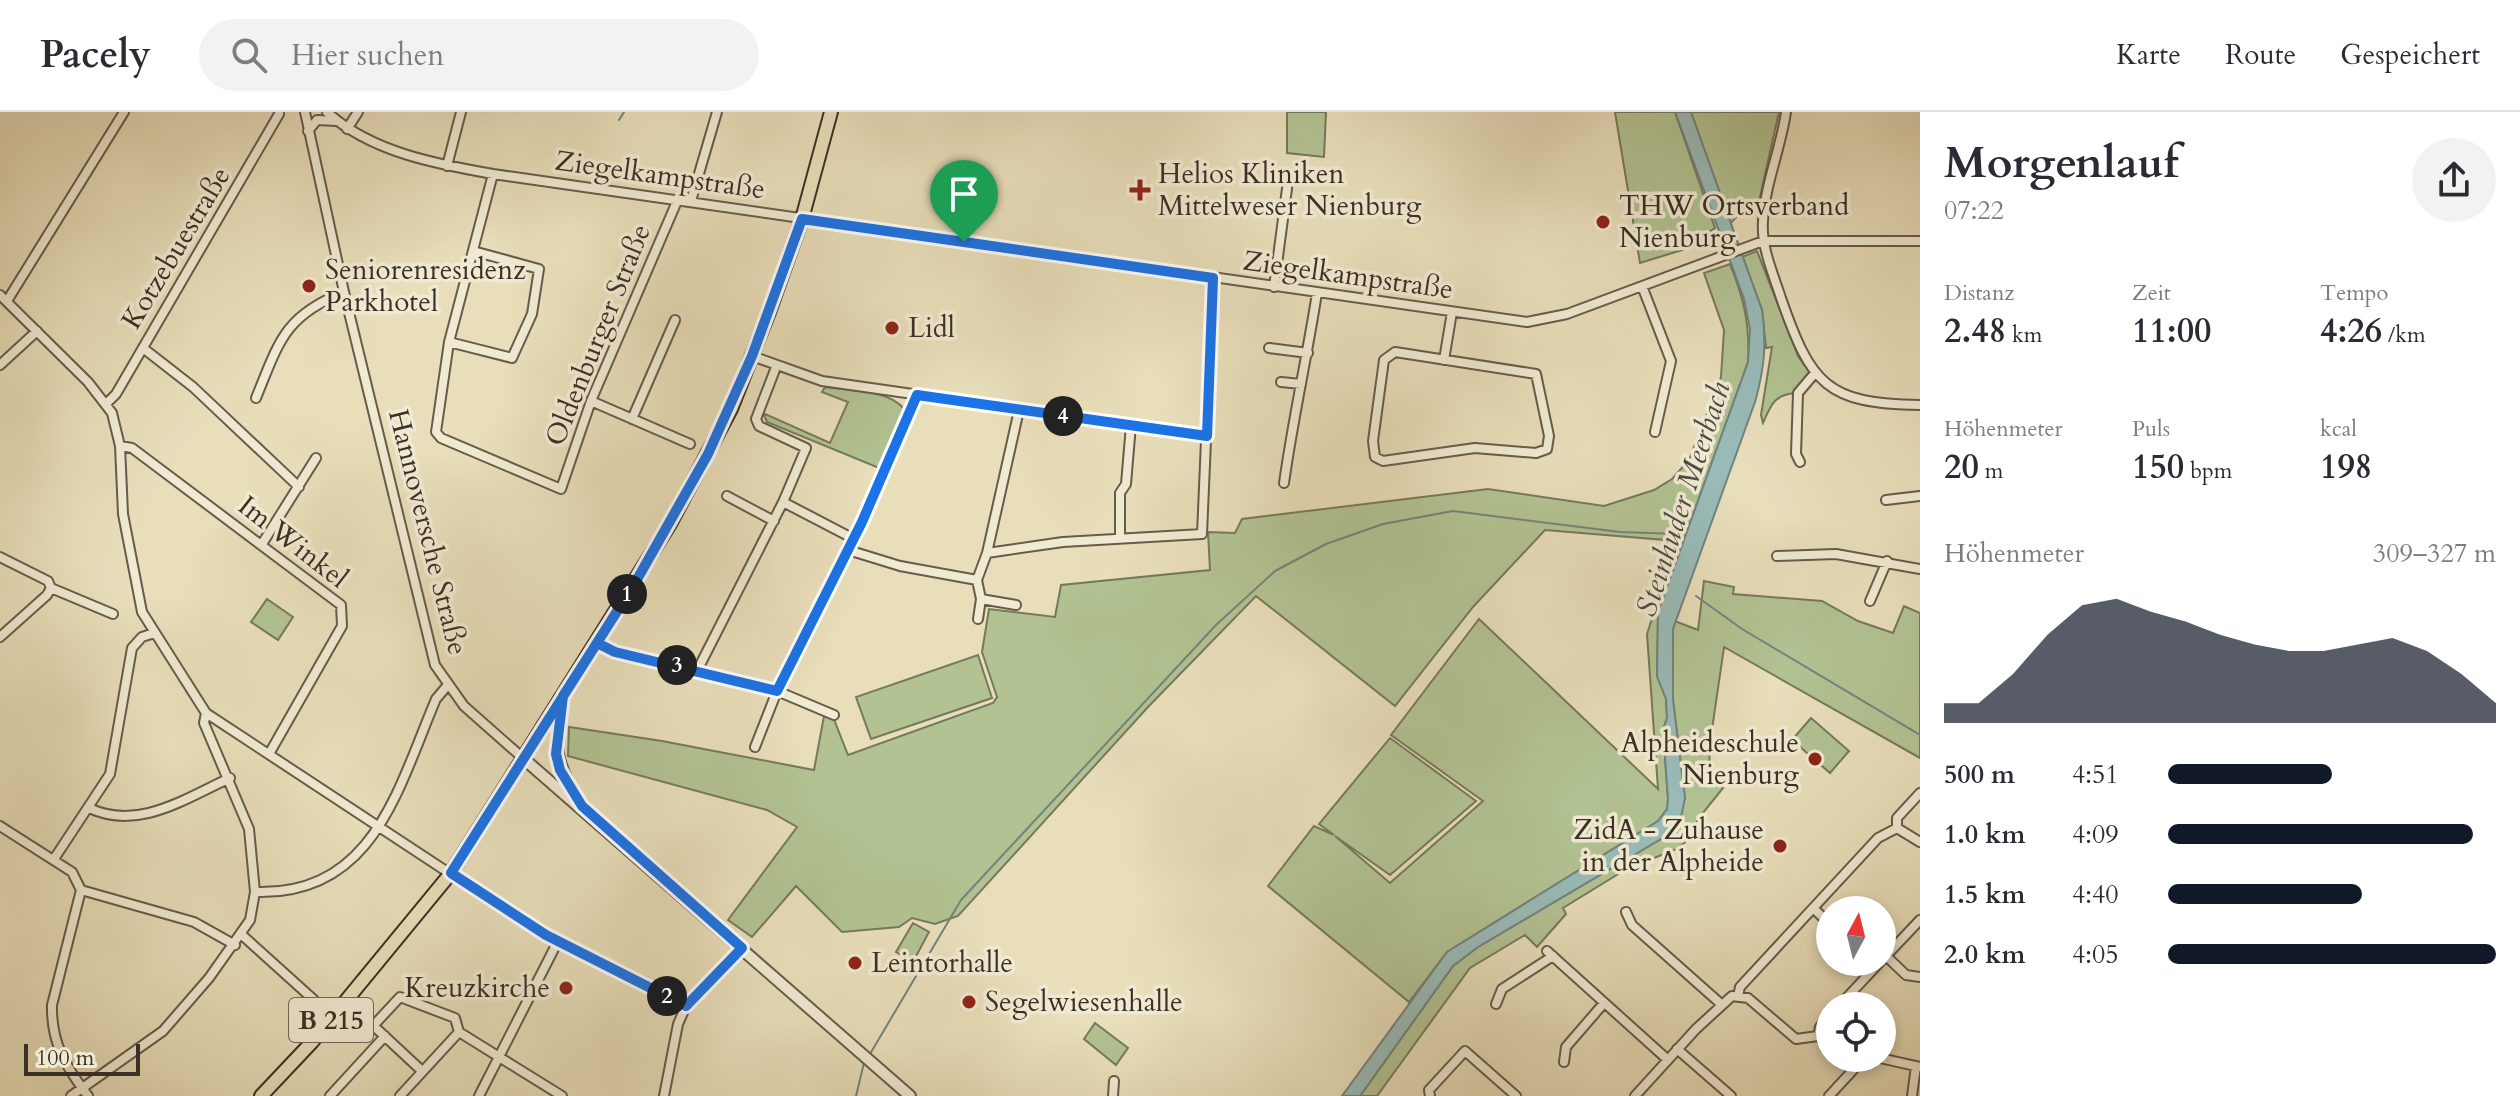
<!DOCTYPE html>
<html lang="de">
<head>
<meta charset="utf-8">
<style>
	:root { --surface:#fff; --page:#f2f2f3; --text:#2b2b33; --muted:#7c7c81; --line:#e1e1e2; --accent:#111827 }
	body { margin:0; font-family:Cardo,serif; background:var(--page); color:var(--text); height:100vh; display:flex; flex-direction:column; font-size:30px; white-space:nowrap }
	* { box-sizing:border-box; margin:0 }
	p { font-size:26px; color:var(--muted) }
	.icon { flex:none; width:44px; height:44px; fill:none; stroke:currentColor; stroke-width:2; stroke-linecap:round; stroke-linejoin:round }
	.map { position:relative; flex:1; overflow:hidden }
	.sheet { display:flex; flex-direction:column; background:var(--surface); width:600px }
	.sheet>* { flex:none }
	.needle { width:52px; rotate:7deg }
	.tools { position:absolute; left:1816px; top:784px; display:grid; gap:16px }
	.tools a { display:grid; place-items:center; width:80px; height:80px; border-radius:50%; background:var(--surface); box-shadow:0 4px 12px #0003; font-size:40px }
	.scale { position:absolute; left:24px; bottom:20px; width:116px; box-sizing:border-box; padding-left:8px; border:4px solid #3b3025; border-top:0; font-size:22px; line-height:28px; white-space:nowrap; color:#3b3025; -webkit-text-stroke:6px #f0ead2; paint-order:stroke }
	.pin { position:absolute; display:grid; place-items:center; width:68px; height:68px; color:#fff; margin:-82px -34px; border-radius:50% 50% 50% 0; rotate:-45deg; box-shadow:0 0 8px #0007 }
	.pin .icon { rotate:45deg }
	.km { position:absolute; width:40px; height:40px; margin:-20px; border-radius:50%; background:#222; color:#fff; font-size:22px; line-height:40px; text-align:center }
	.round { display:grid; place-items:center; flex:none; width:84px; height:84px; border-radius:42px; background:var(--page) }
	.headline { display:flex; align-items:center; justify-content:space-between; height:136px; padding:0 24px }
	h1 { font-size:44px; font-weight:600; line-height:60px }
	.metrics { display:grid; grid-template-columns:repeat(3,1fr); gap:12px; height:136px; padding:8px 24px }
	.metrics div { display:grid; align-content:center }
	.metrics b { font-size:34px; font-weight:600 }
	.metrics small { font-size:22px; font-weight:400 }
	.metrics p { font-size:22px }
	.chart { height:224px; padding:16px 24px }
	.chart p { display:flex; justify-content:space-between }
	.chart svg { width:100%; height:144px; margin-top:8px; fill:var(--accent); opacity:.7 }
	ul { padding:0 24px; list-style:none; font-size:26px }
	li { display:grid; grid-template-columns:128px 96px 1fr; align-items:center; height:60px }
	li i { height:20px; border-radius:10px; background:var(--accent) }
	header { display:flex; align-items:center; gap:48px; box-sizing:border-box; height:112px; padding:0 40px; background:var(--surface); border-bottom:2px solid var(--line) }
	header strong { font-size:38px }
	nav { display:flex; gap:44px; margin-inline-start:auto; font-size:28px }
	.search { width:560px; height:72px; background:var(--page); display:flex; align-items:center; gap:20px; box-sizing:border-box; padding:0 28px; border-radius:44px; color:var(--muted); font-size:30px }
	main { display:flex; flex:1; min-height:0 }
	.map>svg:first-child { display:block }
	.green { fill:#b2c292; stroke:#76795c; stroke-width:2 }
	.water { fill:#99bbb8; stroke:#73837d; stroke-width:2 }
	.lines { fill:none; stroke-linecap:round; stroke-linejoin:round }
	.stream { stroke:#73837d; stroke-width:2 }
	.minor-casing { stroke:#665c4a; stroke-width:12 }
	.tertiary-casing { stroke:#665c4a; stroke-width:14 }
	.primary-casing { stroke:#3b3025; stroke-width:16 }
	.minor { stroke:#f0ead2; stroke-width:8 }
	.tertiary { stroke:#f0ead2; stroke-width:10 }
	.primary { stroke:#e8deba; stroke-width:12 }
	.route-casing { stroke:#fff; stroke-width:16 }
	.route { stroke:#1a73e8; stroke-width:10 }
	.poi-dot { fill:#8f2418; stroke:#f0ead2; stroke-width:3 }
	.labels { text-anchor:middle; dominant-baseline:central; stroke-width:7; stroke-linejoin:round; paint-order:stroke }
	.shield { fill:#f0ead2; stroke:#716859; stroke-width:2 }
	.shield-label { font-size:26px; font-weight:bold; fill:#3b3025 }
	.poi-label { font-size:28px; fill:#3b3025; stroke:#f0ead2; text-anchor:start }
	.street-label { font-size:28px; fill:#3b3025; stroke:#f0ead2 }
	.water-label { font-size:30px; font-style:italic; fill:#4e4c42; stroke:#f0ead2 }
</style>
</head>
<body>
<header>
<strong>Pacely</strong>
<div class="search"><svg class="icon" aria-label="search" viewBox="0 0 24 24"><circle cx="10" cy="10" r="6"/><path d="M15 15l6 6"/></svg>Hier suchen</div>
<nav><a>Karte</a><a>Route</a><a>Gespeichert</a></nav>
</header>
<main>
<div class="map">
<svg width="1920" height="984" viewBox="0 0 1920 984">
	<rect width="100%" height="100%" fill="#e8deba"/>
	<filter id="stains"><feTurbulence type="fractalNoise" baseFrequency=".0025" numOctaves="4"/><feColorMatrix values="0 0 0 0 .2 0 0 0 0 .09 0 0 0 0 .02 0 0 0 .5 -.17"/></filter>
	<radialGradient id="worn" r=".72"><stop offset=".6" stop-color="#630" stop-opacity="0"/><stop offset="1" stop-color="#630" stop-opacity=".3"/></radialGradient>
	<!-- green -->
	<path class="green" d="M1287,0h39l-2,45 -37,-4z
		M1615,0h60l40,116 -21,14 1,4 -55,17z
		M1691,0h88l-21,94 -11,-1 -18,20z
		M1757,139l41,105 12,17 -15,20c-21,2 -24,12 -32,30l-2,-8 11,-68 -6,1 -4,-38 -20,-53z
		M1730,152c14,34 20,61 18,98l-90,250 -1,64 9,23 1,19 -4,12 5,69 -1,10 -9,12 -211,131 -38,50 -141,-116 46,-60 20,9 -15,-11 71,-86 86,63 -86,74 -55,-39 55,47 93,-82 -92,-66 88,-116 179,170 -11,-155 30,-93 -132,-11 -72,77 -78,99 -139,-110 -108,111 -190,209 -23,8 -23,-6 -13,9 -57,5 -46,-46 -44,51 -24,-17 69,-93 -30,-17 -199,-54 1,-29 93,14 152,29 10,-54 9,1 15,38 145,-52 4,-6 -15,-45 7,-43 66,8 6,-32 149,-15 -2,-38 27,1 7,-14 246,-30 116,17 50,-16 18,-11 17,-19 32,-83 3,-47 -20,-57z
		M825,275c23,4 64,2 79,22l-25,59 -112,-46 -4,-9 67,30 18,-41 -26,-10z
		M1704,469l30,6 -1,7 89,7 36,20 35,12 11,-27 16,7v145l-196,-111 -14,96 -1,32 14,13 -25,31 -8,19 -13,11 -28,11 -3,-3 -83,51 3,6 -29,33 -12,-12 -55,33 -93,128h-17l93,-130 25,-19 193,-114 14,-35 -12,-98v-71l2,-8 23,9z
		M267,487l26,18 -15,23 -27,-18z
		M978,543l14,43 -121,41 -15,-42z
		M1811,606l38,33 -19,22 -38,-33z
		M913,811l16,9 -16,30 -17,-10z
		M1095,911l33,25 -12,17 -32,-26z"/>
	<!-- water -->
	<path class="water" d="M1675,0h16l71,198c5,34 2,60 -7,92l-82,227v71l12,98 -3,15 -11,20 -193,114 -25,19 -93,130h-18l105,-144 211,-131 9,-12 1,-10 -5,-69 4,-12 -1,-19 -9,-23 1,-64 90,-250 2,-33 -6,-30z"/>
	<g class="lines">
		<!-- stream -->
		<path class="stream" d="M619,8l5,-8
			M1696,484l46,33 178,106
			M870,942l91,-154 255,-275 59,-54 51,-27 57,-20 70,-13 167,21 57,2
			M856,984l8,-33"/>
		<!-- minor casing -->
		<g class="minor-casing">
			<path id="minor" d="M305,0l39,180 91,373 29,41 60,53
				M327,0c44,40 109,52 166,62l1034,148 40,-8 196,-73h157
				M1786,0c-5,36 -21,72 -23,109 -2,26 10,52 18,77 30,86 45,106 139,107
				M347,17l11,-17
				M308,19l9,-11 20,1
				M447,54l14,-54
				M493,62l-44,168 -13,90 5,6 120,51 30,-88 87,-202
				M691,89l26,-89
				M1642,174l29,75 -16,71
				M1274,175l14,-106
				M0,183l88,87 24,31 8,33 3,68 19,98 64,101 316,208 164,85
				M7,189l117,-189
				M449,230l63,16 20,-44 7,-45 -66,-18
				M143,236l50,39 106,100
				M1269,236l39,5
				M1395,240l141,22 13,62 -2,13 -11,4 -61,-5 -92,13 -8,-4 -2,-16 11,-81z
				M752,244l70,25 385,55
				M1444,248l8,-48
				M0,253l37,-34
				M1281,270l20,2
				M256,286c23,-56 28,-82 88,-106
				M591,289l99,43
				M107,291l9,-9 163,-280
				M632,307l43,-99
				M120,334l12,2 209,157 1,21 -73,128
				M1800,350l-4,-8 2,-61 17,-20
				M1284,371c9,-64 23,-126 33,-190
				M727,384l47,25
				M1886,388l34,-4
				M783,390l71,37
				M1120,426v-45l6,-9 5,-59
				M262,432l54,-86
				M848,438l52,16 77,14
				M987,441l76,-11 139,-8 11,-256
				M1777,444l59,-2 84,15
				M0,445l48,24 3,7 62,26
				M1870,489l17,-40
				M1016,493l-35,-6 -4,-19 10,-27 32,-143
				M978,507l3,-20
				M0,525l47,-42 4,-7
				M597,531l18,9 162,39 57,24
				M698,557l85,-167 23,-54 -47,-22 -3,-7 20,-52
				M755,635l22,-56 85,-169 55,-127
				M89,696c49,23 95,-9 141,-30
				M0,714l72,46 9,18
				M1897,716l23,14
				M54,747l56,-85 22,-126 10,-11 12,-4
				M81,778l-29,115c-1,38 14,62 36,91
				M81,778l113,32 41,23
				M255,780c119,4 143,-104 181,-193l11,-13
				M1814,797l16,15
				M1626,800l6,13 89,79
				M242,823l72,65
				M1547,839l121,109
				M1886,844l20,19 14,2
				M1882,848l38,-40
				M1738,884l2,-9 138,-149 19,-10v-10l23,-25
				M1496,892l6,-15 51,-33
				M1839,894l41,-44
				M363,904l59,55
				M374,913l26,-28 55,21 4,14
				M459,920l103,64
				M1818,924l2,-9 10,-11
				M1677,937l54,47
				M1880,946l40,9
				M1564,950l2,-15 38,-44
				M71,984l92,-65 46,-53 41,-58 5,-28 -6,-63 -45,-106 2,-10
				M330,984l55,-60
				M400,984l59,-64
				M479,984l79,-155
				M664,984l14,-72 8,-18 56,-58
				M1113,984l1,-15
				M1430,984l-1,-6 36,-39 51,45
				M1635,984l61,-67 36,-33 16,2 48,41 22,-3 12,6
				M1829,984l25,-27 2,-11
				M1912,984l4,-30"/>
		</g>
		<!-- tertiary casing -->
		<g class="tertiary-casing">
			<path id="tertiary" d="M563,584c-7,51 -12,59 15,104
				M524,647l386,337"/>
		</g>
		<!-- primary casing -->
		<g class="primary-casing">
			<path id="primary" d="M261,984l51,-54 139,-169 219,-349 61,-115 38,-97 33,-93 29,-107"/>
		</g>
		<!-- minor -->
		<use href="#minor" class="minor"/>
		<!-- tertiary -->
		<use href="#tertiary" class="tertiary"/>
		<!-- primary -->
		<use href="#primary" class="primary"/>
	</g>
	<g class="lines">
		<!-- route casing -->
		<g class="route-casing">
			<path id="route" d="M964,130l-162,-23 -50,137 -44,98 -73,129 -184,290 95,62 140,71 56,-58 -160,-142 -22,-36 -4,-16 7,-58 34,-53 18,9 162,39 85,-169 55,-127 290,41 6,-158 -249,-36"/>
		</g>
		<!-- route -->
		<use href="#route" class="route"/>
	</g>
	<!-- markers -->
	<g class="poi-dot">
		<path d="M1136 66h8v8h8v8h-8v8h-8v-8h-8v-8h8z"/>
		<circle cx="1603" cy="110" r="8"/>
		<circle cx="309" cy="174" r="8"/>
		<circle cx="892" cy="216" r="8"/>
		<circle cx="1815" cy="647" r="8"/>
		<circle cx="1780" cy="734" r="8"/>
		<circle cx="855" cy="851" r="8"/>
		<circle cx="566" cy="876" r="8"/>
		<circle cx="969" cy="890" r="8"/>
	</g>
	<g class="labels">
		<!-- shield labels -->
		<rect class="shield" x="289" y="886" width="84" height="44" rx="6"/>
		<g class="shield-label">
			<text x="331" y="908">B 215</text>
		</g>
		<!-- poi labels -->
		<g class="poi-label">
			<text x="1158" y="62">Helios Kliniken<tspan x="1158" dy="32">Mittelweser Nienburg</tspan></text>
			<text x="1619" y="94">THW Ortsverband<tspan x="1619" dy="32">Nienburg</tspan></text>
			<text x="325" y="158">Seniorenresidenz<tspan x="325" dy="32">Parkhotel</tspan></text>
			<text x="908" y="216">Lidl</text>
			<text x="1799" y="631" text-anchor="end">Alpheideschule<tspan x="1799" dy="32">Nienburg</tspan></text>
			<text x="1764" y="718" text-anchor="end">ZidA - Zuhause<tspan x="1764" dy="32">in der Alpheide</tspan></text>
			<text x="871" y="851">Leintorhalle</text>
			<text x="550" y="876" text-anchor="end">Kreuzkirche</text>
			<text x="985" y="890">Segelwiesenhalle</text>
		</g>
		<!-- street labels -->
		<g class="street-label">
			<text transform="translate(660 63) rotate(8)">Ziegelkampstraße</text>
			<text transform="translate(176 136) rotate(-59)">Kotzebuestraße</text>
			<text transform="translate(1348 163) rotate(8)">Ziegelkampstraße</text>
			<text transform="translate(598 223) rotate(-68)">Oldenburger Straße</text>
			<text transform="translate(428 420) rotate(76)">Hannoversche Straße</text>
			<text transform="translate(293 430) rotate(38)">Im Winkel</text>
		</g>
		<!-- water labels -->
		<g class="water-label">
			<text transform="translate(1683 387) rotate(-72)">Steinhuder Meerbach</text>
		</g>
	</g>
	<rect width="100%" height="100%" filter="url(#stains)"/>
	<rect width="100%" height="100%" fill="url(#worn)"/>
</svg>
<div class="tools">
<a><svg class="needle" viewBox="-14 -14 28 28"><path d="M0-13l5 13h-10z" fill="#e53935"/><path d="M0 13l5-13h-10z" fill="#7c7c81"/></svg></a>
<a><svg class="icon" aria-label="locate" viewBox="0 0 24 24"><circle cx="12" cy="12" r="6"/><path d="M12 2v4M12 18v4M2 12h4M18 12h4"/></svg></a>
</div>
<div class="scale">100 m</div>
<div class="pin" style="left:964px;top:130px;background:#1e9e55"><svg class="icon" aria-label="arrive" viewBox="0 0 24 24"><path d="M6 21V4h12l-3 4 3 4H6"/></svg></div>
<b class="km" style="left:627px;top:482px">1</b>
<b class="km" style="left:667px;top:884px">2</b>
<b class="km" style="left:677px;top:553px">3</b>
<b class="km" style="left:1063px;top:304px">4</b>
</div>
<section class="sheet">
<div class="headline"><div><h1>Morgenlauf</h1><p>07:22</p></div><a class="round"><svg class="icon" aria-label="share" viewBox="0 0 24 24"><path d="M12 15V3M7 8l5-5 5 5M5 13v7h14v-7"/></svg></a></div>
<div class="metrics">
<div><p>Distanz</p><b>2.48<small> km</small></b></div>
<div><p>Zeit</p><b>11:00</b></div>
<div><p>Tempo</p><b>4:26<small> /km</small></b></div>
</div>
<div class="metrics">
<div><p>Höhenmeter</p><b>20<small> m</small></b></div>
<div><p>Puls</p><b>150<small> bpm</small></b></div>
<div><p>kcal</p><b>198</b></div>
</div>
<div class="chart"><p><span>Höhenmeter</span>309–327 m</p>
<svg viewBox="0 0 160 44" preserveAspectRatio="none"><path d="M0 44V38L10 38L20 29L30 17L40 8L50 6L60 10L70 13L80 17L90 20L100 22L110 22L120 20L130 18L140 22L150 29L160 38V44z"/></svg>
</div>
<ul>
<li><b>500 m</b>4:51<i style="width:50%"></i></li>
<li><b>1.0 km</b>4:09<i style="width:93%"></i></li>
<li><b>1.5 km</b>4:40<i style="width:59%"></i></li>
<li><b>2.0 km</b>4:05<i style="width:100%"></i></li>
</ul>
</section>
</main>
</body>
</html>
